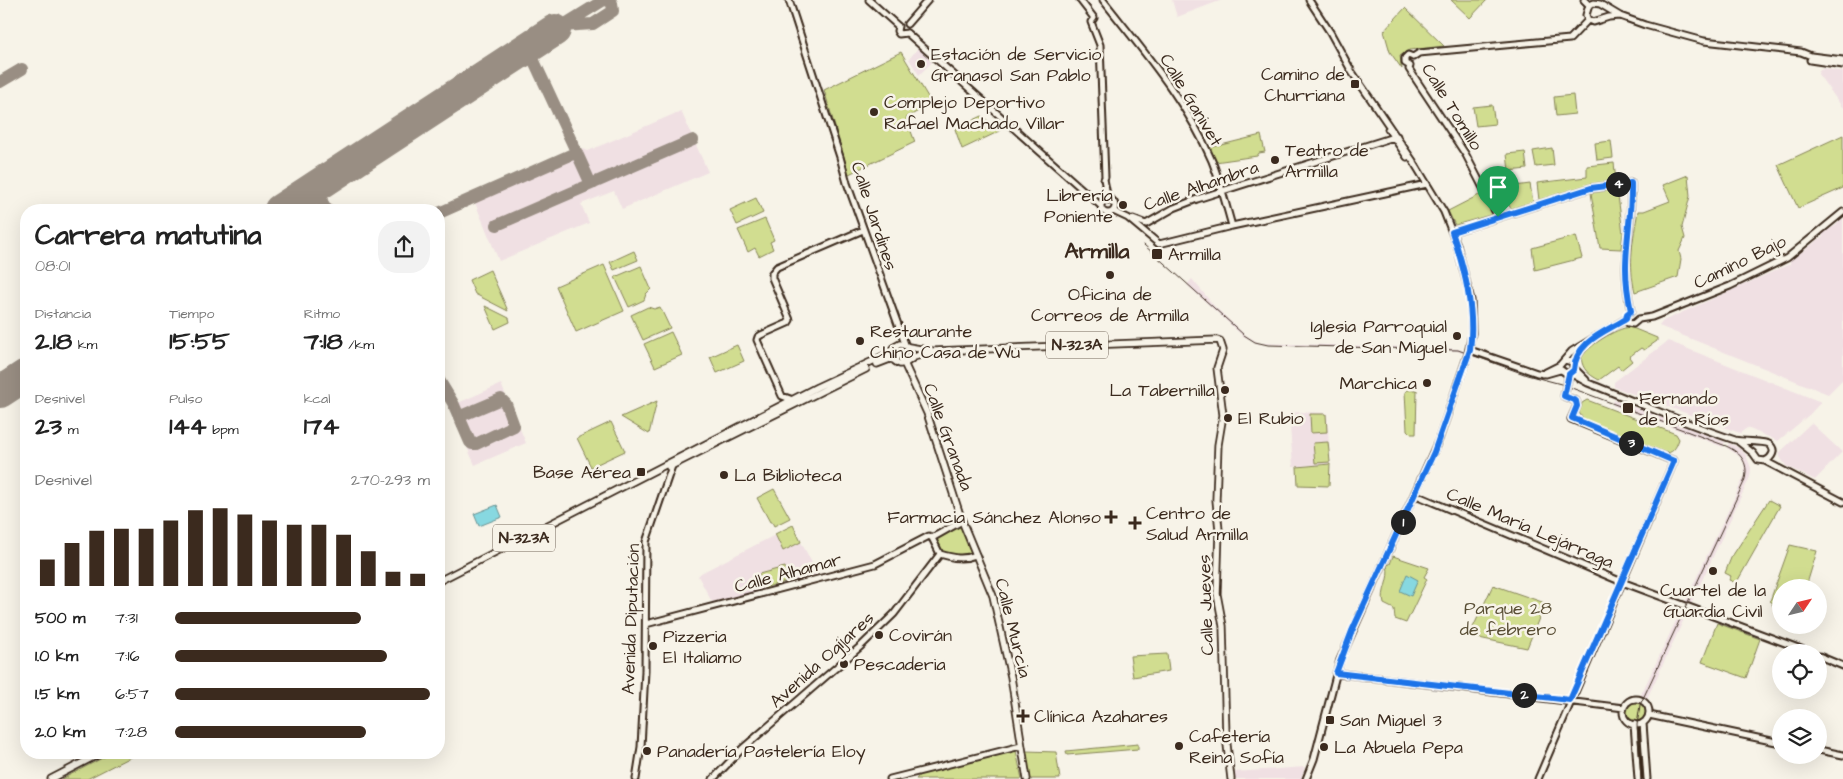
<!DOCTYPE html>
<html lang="es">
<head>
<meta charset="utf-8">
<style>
	:root { --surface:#fff; --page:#f2f2f2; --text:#222; --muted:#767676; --accent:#3b2a1e }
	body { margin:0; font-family:"Architects Daughter",sans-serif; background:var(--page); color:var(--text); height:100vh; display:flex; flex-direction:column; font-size:19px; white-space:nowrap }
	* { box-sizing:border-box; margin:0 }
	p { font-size:16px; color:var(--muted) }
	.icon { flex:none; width:28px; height:28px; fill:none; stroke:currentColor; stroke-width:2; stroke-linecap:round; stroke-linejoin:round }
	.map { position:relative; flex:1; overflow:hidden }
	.details { position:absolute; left:20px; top:204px; width:425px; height:555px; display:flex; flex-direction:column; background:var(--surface); border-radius:20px; box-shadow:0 5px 20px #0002 }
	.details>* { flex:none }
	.needle { width:32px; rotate:55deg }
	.fabs { position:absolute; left:1772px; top:579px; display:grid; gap:10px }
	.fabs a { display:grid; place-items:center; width:55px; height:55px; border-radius:50%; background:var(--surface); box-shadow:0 5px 20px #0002; font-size:25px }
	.pin { position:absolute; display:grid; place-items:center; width:42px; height:42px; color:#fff; margin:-51px -21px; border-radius:50% 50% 50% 0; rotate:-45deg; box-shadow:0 0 5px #0007 }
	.pin .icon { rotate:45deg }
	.km { position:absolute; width:25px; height:25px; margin:-12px; border-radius:50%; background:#222; color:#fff; font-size:14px; line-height:25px; text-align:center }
	.round { display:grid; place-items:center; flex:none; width:52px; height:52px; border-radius:20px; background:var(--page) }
	.summary { display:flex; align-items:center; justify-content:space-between; height:85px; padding:0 15px }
	h1 { font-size:28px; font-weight:700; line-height:38px }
	.stats { display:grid; grid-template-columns:repeat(3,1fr); gap:8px; height:85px; padding:5px 15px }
	.stats div { display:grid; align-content:center }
	.stats b { font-size:25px; font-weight:700 }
	.stats small { font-size:14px; font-weight:400 }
	.stats p { font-size:14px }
	.chart { height:140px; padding:10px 15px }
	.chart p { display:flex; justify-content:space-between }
	.chart svg { width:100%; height:90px; margin-top:5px; stroke:var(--accent); stroke-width:6 }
	ul { padding:0 15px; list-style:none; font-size:16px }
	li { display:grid; grid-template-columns:80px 60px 1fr; align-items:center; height:38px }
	li i { height:12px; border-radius:6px; background:var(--accent) }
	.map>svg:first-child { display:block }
	.built { fill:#f0e0e3 }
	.green { fill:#d1dd90; stroke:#868457 }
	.water { fill:#87d8e0; stroke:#699292 }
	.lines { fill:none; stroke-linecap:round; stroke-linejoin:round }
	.taxiway { stroke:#998e83; stroke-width:12 }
	.runway { stroke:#998e83; stroke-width:32 }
	.secondary-casing { stroke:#3b2a1e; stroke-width:9 }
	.primary-casing { stroke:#3b2a1e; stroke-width:9 }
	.secondary { stroke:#f7f3e8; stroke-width:5 }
	.primary { stroke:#f7f3e8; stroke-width:5.5 }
	.tram { stroke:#3b2a1e; stroke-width:1 }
	.route-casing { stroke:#fff; stroke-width:10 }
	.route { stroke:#1a73e8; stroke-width:6 }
	.poi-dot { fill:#3b2a1e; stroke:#f7f3e8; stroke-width:2 }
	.labels { text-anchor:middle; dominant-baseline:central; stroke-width:5; stroke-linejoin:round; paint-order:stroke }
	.shield { fill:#f7f3e8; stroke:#73665b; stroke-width:1 }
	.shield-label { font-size:16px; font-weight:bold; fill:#3b2a1e }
	.poi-label { font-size:18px; fill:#3b2a1e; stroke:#f7f3e8; text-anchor:start }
	.street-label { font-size:18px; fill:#3b2a1e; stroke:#f7f3e8 }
	.park-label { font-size:18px; fill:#594e35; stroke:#f7f3e8 }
	.district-label { font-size:22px; font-weight:bold; fill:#3b2a1e; stroke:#f7f3e8 }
</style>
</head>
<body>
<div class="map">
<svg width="1843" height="779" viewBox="0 0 1843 779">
	<rect width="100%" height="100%" fill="#f7f3e8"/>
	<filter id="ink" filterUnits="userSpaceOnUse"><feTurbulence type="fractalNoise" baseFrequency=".02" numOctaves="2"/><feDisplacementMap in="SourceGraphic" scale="10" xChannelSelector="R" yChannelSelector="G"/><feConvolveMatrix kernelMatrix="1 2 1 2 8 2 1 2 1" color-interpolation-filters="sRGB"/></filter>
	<g filter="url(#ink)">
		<!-- built -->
		<path class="built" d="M1172,0h50l-45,17z
			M918,48l14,14 -13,13 -10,-16z
			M1823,68l20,4v36l-25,-34 1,-4z
			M681,111l27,61 -86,37 -8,-18 -33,13 8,19 -90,38 -28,-68 107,-47 10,5z
			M1843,218v161l-15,15 -169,-68 4,-5 127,-57v-3l33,-25 -1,-2 4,-3 9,-5z
			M1192,279l23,28 29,27 15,9 183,5 16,1 19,7v2l-20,-7 -15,-1 -183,-6 -16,-8 -56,-51z
			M1668,341l153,61 -11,12 -32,27 -31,-13 -7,5 -126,-46v-5z
			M501,384l25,59 -51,22 -26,-58z
			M1614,400l52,19 -2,5 -52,-19z
			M1300,412l27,1 3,51 -37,3 -4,-54z
			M1670,421l55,21 -2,5 -55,-21z
			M1811,423l31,29 -27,28 -29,-14 -8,-12z
			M1729,443l10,5 7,7 5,13 -1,9 -106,228 -3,24 4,50h-6l-4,-57 3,-21 107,-226 -1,-12 -6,-8 -11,-7z
			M775,535l9,16 17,-9 17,32 -102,29 -1,-2 -3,1 -14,-26 3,-3z
			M1305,767l-4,12h-66v-7z"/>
		<!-- green -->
		<path class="green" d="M1451,0h36l-17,18z
			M1405,8l39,38 -35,4 -9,6 2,13 -12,-17 -6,-21z
			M901,52l30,50 -2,3 -23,13 9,24 -66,32 -25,-84z
			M1573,95l2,19 -19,2 -2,-19z
			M1492,105l3,19 -19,2 -3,-19z
			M982,116l18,15 -38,18 -7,-20z
			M1261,135l4,17 -6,1 -2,3 -42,6 -6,-14z
			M1843,135v53l-45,20 -20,-43z
			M1611,141l2,17 -16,2 -2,-17z
			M1552,148l2,17 -18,2 -3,-16z
			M1525,152l2,17 -18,2 -2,-17z
			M1614,163l2,18 -27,4 -50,15 -2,-17 50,-6v-11z
			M1688,175l2,21 -8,31 3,11 -6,13 2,8 -3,18 -43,15c-7,-28 -2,-53 3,-81h6l26,-10 -7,-16z
			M1530,184l3,18 -22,7 -11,-21z
			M1617,189l6,44 -2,16 -21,-1 -9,-55z
			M1483,193l11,21 -39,11 -7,-14z
			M756,198l7,15 -26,12 -7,-15z
			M765,219l9,21 -4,2 3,7 -14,7 -4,-8 -7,4 -10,-22z
			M1576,236l6,22 -47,12 -3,-22z
			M634,251l4,9 -24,10 -4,-8z
			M604,265l20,46 -48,21 -20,-46z
			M641,266l10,23 -5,5 -2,6 -15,7 -14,-30z
			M490,270l18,41 -33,-17 -6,-14z
			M485,306l24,12 1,4 -15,7z
			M660,307l10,21 -27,12 -12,-25 17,-8 6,2z
			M1630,327l27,11v3l-13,9 -3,-2 -12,9 3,4 -11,9 -3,-4 -19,14c-11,-6 -16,-10 -18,-22 7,-12 35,-30 49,-31z
			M671,332l11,23 -27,12 -11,-23z
			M737,345l7,16 -27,12 -7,-16z
			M1408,390h9l-1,44h-5l-4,-4 -2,-38z
			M1587,400l89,34 3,5c-3,9 -6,15 -16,14l-80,-33 -4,-8 3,-9z
			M657,401l-8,33 -28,-17z
			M1310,414h16l1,18 -16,1z
			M611,422l14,29 -34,16 -14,-29z
			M1328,442l2,20 -15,1 -2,-20z
			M1330,464l-1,22 -31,-1 -1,-18z
			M774,489l16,29 -16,8 -2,-4h-2l-13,-24z
			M1769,500l11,6 -42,74 -4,2 -5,-2 2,-4 -6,-3 6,-15z
			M793,525l8,17 -18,9 -8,-17z
			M961,525l11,27c-11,5 -18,4 -30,0l-6,-14z
			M1790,545l27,6 -11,36 -25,1v21l-9,-4 1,-2 -3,-2z
			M1393,556l36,12 -5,9 3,2 -21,44 -11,-4 -1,-10 -10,-5c-4,-13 7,-24 3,-39l3,-1z
			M785,567l4,14 -26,7 -4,-14z
			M1493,585l52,18 -18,45 -58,-12z
			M1717,623l43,16 -14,39 -44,-16z
			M1167,654l2,17 -36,6 -3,-21z
			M1626 712a10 10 0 1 1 20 0a10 10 0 1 1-20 0Z
			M1138,744v5l-71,6 -1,-4z
			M1016,751l6,28h-106l5,-6z
			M1026,751l30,1 4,27h-30z
			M112,753h26l-51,26h-25z"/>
		<!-- water -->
		<path class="water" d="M497,505l5,12 -23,9 -5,-12z
			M1407,574l11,6 -7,16 -11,-5z"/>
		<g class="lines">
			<!-- taxiway -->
			<path class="taxiway" d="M604,0l-42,26 31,-2 20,-13 -1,-8 -6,-3
				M0,82l22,-13
				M575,149l15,33 4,1
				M299,197l11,-2 12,7
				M327,210l-5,-8 -1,-12 7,-12
				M439,213l136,-60v-4l-47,-101
				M497,225l196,-85
				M439,380l14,23 17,39 2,2h4l38,-18 -8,-22 -5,-5 -38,16 -5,-1"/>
			<!-- runway -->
			<path class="runway" d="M280,210l275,-180
				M0,392l26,-17"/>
			<!-- secondary casing -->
			<g class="secondary-casing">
				<path id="secondary" d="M789,0l51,157 7,26 58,161
					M869,0l29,26
					M1080,0l14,18 -3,4 9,23 5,132 -1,2 4,21
					M1103,0c40,51 83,100 109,161 8,20 14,44 20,65
					M1584,0l5,5
					M1589,5l5,-2 6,1 20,12 25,9 59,16 97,11 10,4 32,4
					M1589,5l-3,10 2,5 5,2 16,-5 11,-1
					M907,24l21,-24
					M898,26l-1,5 2,3 8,-1
					M907,33l194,173
					M1413,57l6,-4 151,-14 18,-19
					M1810,60l33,5
					M1410,66l-1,3 57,86 32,62
					M1410,66l-5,-3v-5l3,-3 5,2
					M1388,129l19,28
					M1101 206a7 7 0 1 1 14 0a7 7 0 1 1-14 0Z
					M1113,211l15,7 31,26 73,-18 195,-42
					M1133,219l13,5 28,-16 23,-9 200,-63
					M1452,232l139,-44 40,-5c1,29 -4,56 -5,85 0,14 2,29 5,43
					M1626,319l2,4 5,1 6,-5
					M1639,319l13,-2 78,-31 57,-28 56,-46
					M1470,350l67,23 9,1 14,-4
					M1573,363l10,-16
					M1574,368l12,12
					M1560,369l7,5 7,-4 -2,-8 -7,-2
					M1570,373l18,10c49,19 97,41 147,57 8,2 30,1 34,4 8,6 3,14 -4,17
					M1542,374l18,-9 12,-14 54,-32
					M793,400l-11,-4 -25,-56 1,-3 3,-2 27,-12 2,-3 -18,-42v-5l5,-6 86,-37
					M1739,442l14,11 5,7 7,1 78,41
					M1416,495l206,87 187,70
					M962,521l-30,17 8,16c13,4 23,6 36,1
					M646,624l229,-60 54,-28 3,2
					M1819,656l24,10
					M1336,673l288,35
					M1623 712a13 13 0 1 1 26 0a13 13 0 1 1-26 0Z
					M1649,715l132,28
					M1643,723l4,56
					M1634,724l4,55
					M1819,750l24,5
					M636,779l5,-32 4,-76 1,-129 27,-79
					M713,779l29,-30 119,-103 33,-32 46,-60
					M890,779l131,-33
					M1306,779l8,-20 26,-99 99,-221 29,-85 4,-21 -1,-33 -14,-55 -13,-33 -31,-51 -61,-89 -22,-40 -21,-32
					M1538,779l136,-318 -103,-42 6,-13 -1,-5 -12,-5 5,-22"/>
			</g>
			<!-- primary casing -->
			<g class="primary-casing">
				<path id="primary" d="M909,347l23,4
					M909,360l2,-4 -2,-9 -9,-3 -7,4c-3,7 -1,13 7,16l7,-2 7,-5 20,-6 283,-11 3,1 3,9 -6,18 6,47 -5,30 -2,55 3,30 -2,64 6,32 3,110 5,43
					M904,363l23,50 35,108 31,75 18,81 16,102
					M877,364l13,-5 4,1
					M669,467l197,-98
					M439,581l378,-194 75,-35
					M51,779l52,-27"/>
			</g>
			<!-- secondary -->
			<use href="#secondary" class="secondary"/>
			<!-- primary -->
			<use href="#primary" class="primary"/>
			<!-- tram -->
			<path class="tram" d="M1144,245l100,90 11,7 13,3 190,5 69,25 34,9 165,62c16,7 24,19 18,36l-104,223 -3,20 4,54"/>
		</g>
	</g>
	<g class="lines" filter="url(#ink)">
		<!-- route casing -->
		<g class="route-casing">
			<path id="route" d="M1631,183c1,29 -5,56 -5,85 0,14 2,29 5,43l-4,3 -1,5c-21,13 -51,23 -52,51l-5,4 -5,22 12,5 1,5 -5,12 102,43 -104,239 -234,-27 16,-42 82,-179 36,-102c5,-40 -5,-80 -18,-118l139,-44z"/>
		</g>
		<!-- route -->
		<use href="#route" class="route"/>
	</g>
	<!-- markers -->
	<g class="poi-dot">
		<circle cx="921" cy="64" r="5"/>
		<rect x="1350" y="79" width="10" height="10" rx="2.5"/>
		<circle cx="874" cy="112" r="5"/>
		<circle cx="1275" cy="160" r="5"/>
		<circle cx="1123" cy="205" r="5"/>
		<rect x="1151" y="248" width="12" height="12" rx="2.5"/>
		<circle cx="1110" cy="275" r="5"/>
		<circle cx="1457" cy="336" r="5"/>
		<circle cx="860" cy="341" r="5"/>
		<circle cx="1427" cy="383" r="5"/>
		<circle cx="1225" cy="390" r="5"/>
		<rect x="1622" y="402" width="12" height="12" rx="2.5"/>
		<circle cx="1228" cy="418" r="5"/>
		<rect x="636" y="467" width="10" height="10" rx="2.5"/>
		<circle cx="724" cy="475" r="5"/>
		<path d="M1108.5 509.5h5v5h5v5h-5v5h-5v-5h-5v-5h5z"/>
		<path d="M1132.5 515.5h5v5h5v5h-5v5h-5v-5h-5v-5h5z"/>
		<circle cx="1713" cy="571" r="5"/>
		<circle cx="879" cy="635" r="5"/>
		<circle cx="653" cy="646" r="5"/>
		<circle cx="844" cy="664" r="5"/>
		<path d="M1020.5 708.5h5v5h5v5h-5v5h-5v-5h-5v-5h5z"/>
		<rect x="1325" y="715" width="10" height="10" rx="2.5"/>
		<circle cx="1179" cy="746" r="5"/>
		<circle cx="1324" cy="747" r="5"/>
		<circle cx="647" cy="751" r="5"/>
	</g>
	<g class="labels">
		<!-- shield labels -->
		<g class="shield">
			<rect x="1046" y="331.5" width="62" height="27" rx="4"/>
			<rect x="493" y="524.5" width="62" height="27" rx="4"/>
		</g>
		<g class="shield-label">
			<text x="1077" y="345">N-323A</text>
			<text x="524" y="538">N-323A</text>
		</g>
		<!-- poi labels -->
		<g class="poi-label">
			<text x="931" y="54">Estación de Servicio<tspan x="931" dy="21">Granasol San Pablo</tspan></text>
			<text x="1345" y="74" text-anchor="end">Camino de<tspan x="1345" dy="21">Churriana</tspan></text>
			<text x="884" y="102">Complejo Deportivo<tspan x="884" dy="21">Rafael Machado Villar</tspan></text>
			<text x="1285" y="150">Teatro de<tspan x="1285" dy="21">Armilla</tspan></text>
			<text x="1113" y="195" text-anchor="end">Librería<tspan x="1113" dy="21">Poniente</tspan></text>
			<text x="1168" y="254">Armilla</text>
			<text x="1110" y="294" text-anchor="middle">Oficina de<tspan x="1110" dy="21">Correos de Armilla</tspan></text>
			<text x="1447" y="326" text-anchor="end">Iglesia Parroquial<tspan x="1447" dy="21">de San Miguel</tspan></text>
			<text x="870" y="331">Restaurante<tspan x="870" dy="21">Chino Casa de Wu</tspan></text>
			<text x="1417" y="383" text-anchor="end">Marchica</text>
			<text x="1215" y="390" text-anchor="end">La Tabernilla</text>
			<text x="1639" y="398">Fernando<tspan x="1639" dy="21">de los Ríos</tspan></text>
			<text x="1238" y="418">El Rubio</text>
			<text x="631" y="472" text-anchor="end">Base Aérea</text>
			<text x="734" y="475">La Biblioteca</text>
			<text x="1146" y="513">Centro de<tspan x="1146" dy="21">Salud Armilla</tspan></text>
			<text x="1101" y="517" text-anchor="end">Farmacia Sánchez Alonso</text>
			<text x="1713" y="590" text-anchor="middle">Cuartel de la<tspan x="1713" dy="21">Guardia Civil</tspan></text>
			<text x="889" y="635">Covirán</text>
			<text x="663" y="636">Pizzeria<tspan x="663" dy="21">El Italiamo</tspan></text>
			<text x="854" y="664">Pescaderia</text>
			<text x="1034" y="716">Clínica Azahares</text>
			<text x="1340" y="720">San Miguel 3</text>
			<text x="1189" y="736">Cafetería<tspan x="1189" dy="21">Reina Sofía</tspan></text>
			<text x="1334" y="747">La Abuela Pepa</text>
			<text x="657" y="751">Panadería Pastelería Eloy</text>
		</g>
		<!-- street labels -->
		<g class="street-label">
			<text transform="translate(1191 100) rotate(59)">Calle Ganivet</text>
			<text transform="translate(1452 107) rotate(58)">Calle Tomillo</text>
			<text transform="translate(1201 186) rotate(-19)">Calle Alhambra</text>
			<text transform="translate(874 216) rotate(72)">Calle Jardines</text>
			<text transform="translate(1740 262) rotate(-26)">Camino Bajo</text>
			<text transform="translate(948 437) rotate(70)">Calle Granada</text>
			<text transform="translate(1530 528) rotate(23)">Calle María Lejárraga</text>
			<text transform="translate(788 573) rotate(-15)">Calle Alhamar</text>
			<text transform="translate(1206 605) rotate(-92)">Calle Jueves</text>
			<text transform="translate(631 619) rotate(-88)">Avenida Diputación</text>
			<text transform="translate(1013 628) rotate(76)">Calle Murcia</text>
			<text transform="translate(822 660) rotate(-42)">Avenida Ogíjares</text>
		</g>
		<!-- park labels -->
		<g class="park-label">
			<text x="1508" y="608">Parque 28<tspan x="1508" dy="21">de febrero</tspan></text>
		</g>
		<!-- district labels -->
		<g class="district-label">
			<text x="1097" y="251">Armilla</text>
		</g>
	</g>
</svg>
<div class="fabs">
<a><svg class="needle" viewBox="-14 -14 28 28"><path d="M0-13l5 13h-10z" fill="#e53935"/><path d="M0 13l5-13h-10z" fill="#767676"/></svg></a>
<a><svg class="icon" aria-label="locate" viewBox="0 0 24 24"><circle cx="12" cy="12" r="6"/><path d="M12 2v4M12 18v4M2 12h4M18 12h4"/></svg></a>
<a><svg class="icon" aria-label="layers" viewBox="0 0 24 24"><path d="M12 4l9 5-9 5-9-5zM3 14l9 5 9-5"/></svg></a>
</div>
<div class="pin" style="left:1498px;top:217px;background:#1e9e55"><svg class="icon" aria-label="arrive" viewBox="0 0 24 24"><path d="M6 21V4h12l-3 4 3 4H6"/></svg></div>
<b class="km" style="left:1403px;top:522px">1</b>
<b class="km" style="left:1524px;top:695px">2</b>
<b class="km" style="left:1631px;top:443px">3</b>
<b class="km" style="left:1618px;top:184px">4</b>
<section class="details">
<div class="summary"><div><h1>Carrera matutina</h1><p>08:01</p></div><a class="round"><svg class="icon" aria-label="share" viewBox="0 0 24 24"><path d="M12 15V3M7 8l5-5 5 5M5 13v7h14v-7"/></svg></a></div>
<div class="stats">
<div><p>Distancia</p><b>2.18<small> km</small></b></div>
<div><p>Tiempo</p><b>15:55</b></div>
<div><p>Ritmo</p><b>7:18<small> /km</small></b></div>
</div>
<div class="stats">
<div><p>Desnivel</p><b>23<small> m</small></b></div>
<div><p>Pulso</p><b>144<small> bpm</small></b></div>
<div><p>kcal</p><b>174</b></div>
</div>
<div class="chart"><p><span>Desnivel</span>270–293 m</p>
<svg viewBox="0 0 160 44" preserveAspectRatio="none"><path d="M5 44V31M15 44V23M25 44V17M35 44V16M45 44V16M55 44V12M65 44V7M75 44V6M85 44V9M95 44V12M105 44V14M115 44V14M125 44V19M135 44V27M145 44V37M155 44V38"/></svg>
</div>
<ul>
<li><b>500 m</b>7:31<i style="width:73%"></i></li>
<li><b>1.0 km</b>7:16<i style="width:83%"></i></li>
<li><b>1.5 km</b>6:57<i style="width:100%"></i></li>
<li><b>2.0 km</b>7:28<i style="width:75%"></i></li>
</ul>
</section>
</div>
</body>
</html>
